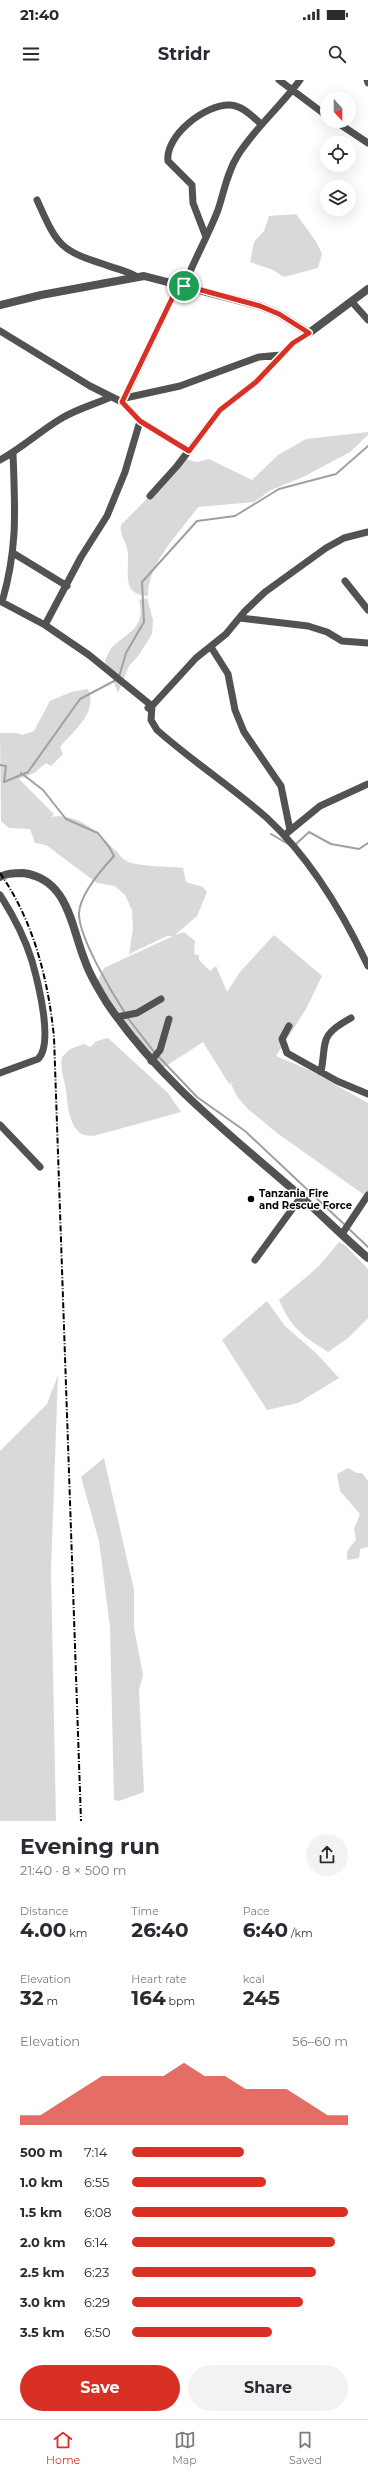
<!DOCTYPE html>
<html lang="en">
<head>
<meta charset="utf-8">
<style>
	:root { --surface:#fff; --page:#f2f2f3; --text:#2b2b33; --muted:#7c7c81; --line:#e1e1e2; --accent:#d93025 }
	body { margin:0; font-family:Montserrat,sans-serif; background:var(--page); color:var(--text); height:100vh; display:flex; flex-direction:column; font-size:15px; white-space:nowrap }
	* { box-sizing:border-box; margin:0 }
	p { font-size:13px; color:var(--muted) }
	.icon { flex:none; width:22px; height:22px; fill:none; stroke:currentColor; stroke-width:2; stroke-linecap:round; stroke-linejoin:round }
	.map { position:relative; height:1741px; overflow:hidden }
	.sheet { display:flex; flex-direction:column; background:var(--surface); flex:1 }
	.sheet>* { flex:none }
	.needle { width:26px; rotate:159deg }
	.tools { position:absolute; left:320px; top:12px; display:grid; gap:8px }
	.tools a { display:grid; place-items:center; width:36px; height:36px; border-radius:50%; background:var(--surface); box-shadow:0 4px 16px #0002; font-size:20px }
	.pin { position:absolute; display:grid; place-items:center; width:34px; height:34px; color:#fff; margin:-17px; border:2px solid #fff; border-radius:50%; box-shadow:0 1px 4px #0007 }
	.round { display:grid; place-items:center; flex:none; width:42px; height:42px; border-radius:21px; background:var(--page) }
	.headline { display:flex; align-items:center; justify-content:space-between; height:68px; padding:0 20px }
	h1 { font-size:22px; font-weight:700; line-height:30px }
	.stats { display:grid; grid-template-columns:repeat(3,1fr); gap:6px; height:68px; padding:4px 20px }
	.stats div { display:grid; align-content:center }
	.stats b { font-size:20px; font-weight:700 }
	.stats small { font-size:11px; font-weight:400 }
	.stats p { font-size:11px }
	.chart { height:112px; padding:8px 20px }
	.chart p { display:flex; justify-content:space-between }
	.chart svg { width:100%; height:72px; margin-top:4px; fill:var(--accent); opacity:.7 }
	.primary-button { display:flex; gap:8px; margin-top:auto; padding:8px 20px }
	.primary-button a { flex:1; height:46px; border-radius:24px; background:var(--accent); color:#fff; font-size:16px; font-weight:700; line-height:46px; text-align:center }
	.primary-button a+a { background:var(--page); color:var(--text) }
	ul { padding:0 20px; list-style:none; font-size:13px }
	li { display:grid; grid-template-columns:64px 48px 1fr; align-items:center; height:30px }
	li i { height:10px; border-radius:5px; background:var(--accent) }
	.status { display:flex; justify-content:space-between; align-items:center; height:28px; padding:0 20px; background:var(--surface); direction:ltr }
	.status svg { height:11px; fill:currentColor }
	header { display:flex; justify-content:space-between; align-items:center; height:52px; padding:0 20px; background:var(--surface); font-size:18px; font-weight:700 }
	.tab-bar { display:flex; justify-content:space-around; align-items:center; height:56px; border-top:1px solid var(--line); background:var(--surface); font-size:11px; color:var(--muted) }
	.tab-bar a { display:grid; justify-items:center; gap:2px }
	.tab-bar .current { color:var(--accent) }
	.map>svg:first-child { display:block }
	.green { fill:#d9d9d9 }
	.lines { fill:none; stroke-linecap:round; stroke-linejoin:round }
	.stream { stroke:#a0a0a0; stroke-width:2 }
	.minor { stroke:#525252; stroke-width:7 }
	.tertiary { stroke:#525252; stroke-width:8 }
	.rail { stroke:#000; stroke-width:2; stroke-dasharray:6 2 1 2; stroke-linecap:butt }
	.route-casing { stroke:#fff; stroke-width:8 }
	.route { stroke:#d93025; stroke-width:5 }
	.poi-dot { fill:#000; stroke:#fff; stroke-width:1.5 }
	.labels { text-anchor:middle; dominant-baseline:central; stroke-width:3; stroke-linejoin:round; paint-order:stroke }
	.poi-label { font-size:10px; font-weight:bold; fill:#000; stroke:#fff; text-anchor:start }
</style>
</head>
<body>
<div class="status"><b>21:40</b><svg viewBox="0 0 49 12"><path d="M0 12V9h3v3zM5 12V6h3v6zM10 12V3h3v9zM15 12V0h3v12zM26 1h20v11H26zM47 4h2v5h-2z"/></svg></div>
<header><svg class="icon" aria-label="menu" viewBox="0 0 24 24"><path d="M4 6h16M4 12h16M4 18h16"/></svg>Stridr<svg class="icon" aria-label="search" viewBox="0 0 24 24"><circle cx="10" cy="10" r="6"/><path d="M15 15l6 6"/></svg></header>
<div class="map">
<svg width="368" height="1741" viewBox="0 0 368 1741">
	<rect width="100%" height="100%" fill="#fff"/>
	<!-- green -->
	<path class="green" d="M296,134l21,29 5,11 -4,14 -34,9 -11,-7 -23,-8 4,-20 10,-11 5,-15z
		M368,352v3l-18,17 -47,25 -32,13 -17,12 -56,5c-19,27 -50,55 -50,89 -27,-1 -19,-25 -20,-43 -1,-10 -9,-19 -7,-28l65,-66 11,3 12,-3 43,21 26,-25 28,-16z
		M147,518l6,22 -1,14 -13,21 -10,11 -11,27 -13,-32c2,-4 4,-11 7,-14 17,-15 34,-20 27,-47z
		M88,609c10,24 -13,40 -28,58l3,7 -12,12 -5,-3 -12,10 -15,6 35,35 -3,3c25,-5 47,15 63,32 4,3 7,9 11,11 9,7 44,6 58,8l3,14 17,5 4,5 -10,24 -22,19 9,-3 11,9 -1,13 5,1v5l11,11 6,-5 11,26 13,-20 34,-37 48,41 -16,33 -30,47 33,14 59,33v90l-5,1 -86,-61 -29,-24 -10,-11 -7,-14 2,-2 -4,2 -26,-42 -40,26 -15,-16 -51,-70 7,-14 69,-32h-6l-38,18 4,-26 -1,-18 -7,-15 -10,-9 -18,-3 -51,-38 -11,-2 -5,-14 -21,-1 -8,-7 -1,-88h16l6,2 12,-4 16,-30 21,-9z
		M108,958l60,55 13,19 -84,23c-30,7 -28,-31 -32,-50 -2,-9 -5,-18 -3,-28l8,-8 14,-5 6,3 7,-6z
		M339,1162l6,3 23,24v49l-20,20 -20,14c-25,-16 -37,-24 -49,-52l39,-33z
		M267,1221l18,25 32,28 22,24 -41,25 -31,7 -45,-70z
		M58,1295l-7,195 5,251h-56v-370l47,-47z
		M104,1378l30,132v38l9,47 -4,15 5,102 -25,9 -5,-1 -4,-173 -11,-86 -18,-64z
		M348,1388l9,5h5l6,8v66l-8,2 -1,9 -11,2c-4,-10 3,-13 8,-20l-2,-11 6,-15 -20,-23 -3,-17z"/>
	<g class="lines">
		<!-- stream -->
		<path class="stream" d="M119,597l7,-24 18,-31 -2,-40 55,-61 38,-5 44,-27 57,-15 32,-28
			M0,685l6,1 -2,16 24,-10 52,-73 36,-19
			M21,693l22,17 23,29 32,14 11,14 5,9c-13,14 -34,38 -35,57 -1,23 33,80 46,100
			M271,754l17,10
			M295,765l14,-13 22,12 28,5 9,-6
			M127,937l28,36
			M158,976l39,41 48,34 101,95
			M349,1149l19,18"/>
		<!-- minor -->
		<path class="minor" d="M279,0l48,36
			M367,0l1,3
			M335,41l33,22
			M37,120c20,44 21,50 69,65 10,4 22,6 31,12
			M206,157l-13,-34 -1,-18 -24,-24c-3,-26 38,-57 62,-56 13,1 22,11 31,19
			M184,206c10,-26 24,-50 34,-76 6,-18 9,-38 20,-55 17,-27 43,-49 62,-75
			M352,222l16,18
			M0,251l90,55 32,16 18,19 49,30
			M125,318l55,-12 79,-29 22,-2
			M124,319l55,-115
			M0,380c22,-12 40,-29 62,-42 15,-9 33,-14 49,-21
			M150,416l27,-30 43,-56 36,-28 37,-39 16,-10
			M13,473l54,33
			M345,501l23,29
			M0,521l45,24 44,30 63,51 -1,14 6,10c35,31 75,57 110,88 43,40 76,95 101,148
			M2,522c16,-55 13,-92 11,-149
			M240,538l68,8 19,6 15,9 26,2
			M45,545l36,-68 26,-41 18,-44 15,-51
			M211,567l17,27 7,36 9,22 37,54 9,44
			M148,628l4,-2 44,-48 30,-24 19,-23 20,-19 61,-44 18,-10 24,-6
			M287,753l33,-27 48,-22
			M0,815c13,20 25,43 32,66 6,21 22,83 6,98l-38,14
			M117,937l20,-4 24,-14
			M289,946l-7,13 5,14 50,28 31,13
			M151,981l9,-11 9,-31
			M321,992c6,-31 -3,-36 30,-54
			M0,1045l40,42
			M342,1154l26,-39
			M255,1180l46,-63"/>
		<!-- tertiary -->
		<path class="tertiary" d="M0,225l41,-10 103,-19 116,30 19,8 30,19 59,-44
			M0,797c6,-4 16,-4 23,-4 46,6 48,54 62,88 5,15 14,29 22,42 50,74 116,126 183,184 27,23 51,48 78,71"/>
		<!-- rail -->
		<path class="rail" d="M0,793c34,49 48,106 54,164l27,784"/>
	</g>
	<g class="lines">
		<!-- route casing -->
		<g class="route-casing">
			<path id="route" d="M179,204l81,22 19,8 30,19 -16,10 -37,39 -36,28 -31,41 -49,-30 -18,-19z"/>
		</g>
		<!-- route -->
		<use href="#route" class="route"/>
	</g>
	<!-- markers -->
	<circle class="poi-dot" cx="251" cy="1119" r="4"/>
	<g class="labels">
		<!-- poi labels -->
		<g class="poi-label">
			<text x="259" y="1113">Tanzania Fire<tspan x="259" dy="12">and Rescue Force</tspan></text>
		</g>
	</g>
</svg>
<div class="tools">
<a><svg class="needle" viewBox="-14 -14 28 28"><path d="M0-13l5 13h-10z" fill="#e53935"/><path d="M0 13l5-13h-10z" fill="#7c7c81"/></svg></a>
<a><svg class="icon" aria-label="locate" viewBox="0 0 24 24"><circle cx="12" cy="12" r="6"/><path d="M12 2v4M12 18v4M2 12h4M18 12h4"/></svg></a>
<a><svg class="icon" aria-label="layers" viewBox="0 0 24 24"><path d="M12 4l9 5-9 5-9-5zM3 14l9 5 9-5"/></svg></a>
</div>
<div class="pin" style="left:184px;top:206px;background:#1e9e55"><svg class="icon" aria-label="arrive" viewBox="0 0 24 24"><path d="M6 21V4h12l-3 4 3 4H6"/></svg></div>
</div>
<section class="sheet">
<div class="headline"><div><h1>Evening run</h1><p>21:40 · 8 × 500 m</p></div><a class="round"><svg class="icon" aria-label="share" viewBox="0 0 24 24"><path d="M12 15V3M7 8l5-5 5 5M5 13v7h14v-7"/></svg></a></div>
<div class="stats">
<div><p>Distance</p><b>4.00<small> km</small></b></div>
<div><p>Time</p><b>26:40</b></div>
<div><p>Pace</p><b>6:40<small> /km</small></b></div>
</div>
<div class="stats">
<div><p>Elevation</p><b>32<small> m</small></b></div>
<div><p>Heart rate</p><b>164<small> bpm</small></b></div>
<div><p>kcal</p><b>245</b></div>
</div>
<div class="chart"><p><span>Elevation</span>56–60 m</p>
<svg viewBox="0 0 160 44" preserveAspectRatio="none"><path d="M0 44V38L10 38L20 30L30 22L40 14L50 14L60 14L70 14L80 6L90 14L100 14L110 22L120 22L130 22L140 30L150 38L160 38V44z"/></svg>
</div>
<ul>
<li><b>500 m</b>7:14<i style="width:52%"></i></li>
<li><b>1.0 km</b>6:55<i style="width:62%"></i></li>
<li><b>1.5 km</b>6:08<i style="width:100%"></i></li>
<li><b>2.0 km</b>6:14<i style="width:94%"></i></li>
<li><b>2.5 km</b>6:23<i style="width:85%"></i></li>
<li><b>3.0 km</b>6:29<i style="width:79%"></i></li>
<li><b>3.5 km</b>6:50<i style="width:65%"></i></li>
</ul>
<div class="primary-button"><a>Save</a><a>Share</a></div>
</section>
<nav class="tab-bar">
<a class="current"><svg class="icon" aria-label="home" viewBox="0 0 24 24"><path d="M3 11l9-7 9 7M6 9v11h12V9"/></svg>Home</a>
<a><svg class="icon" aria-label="map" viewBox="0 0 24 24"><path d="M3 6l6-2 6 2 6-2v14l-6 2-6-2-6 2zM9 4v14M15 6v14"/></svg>Map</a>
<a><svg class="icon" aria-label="saved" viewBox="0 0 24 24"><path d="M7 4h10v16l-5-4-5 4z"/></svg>Saved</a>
</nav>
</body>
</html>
